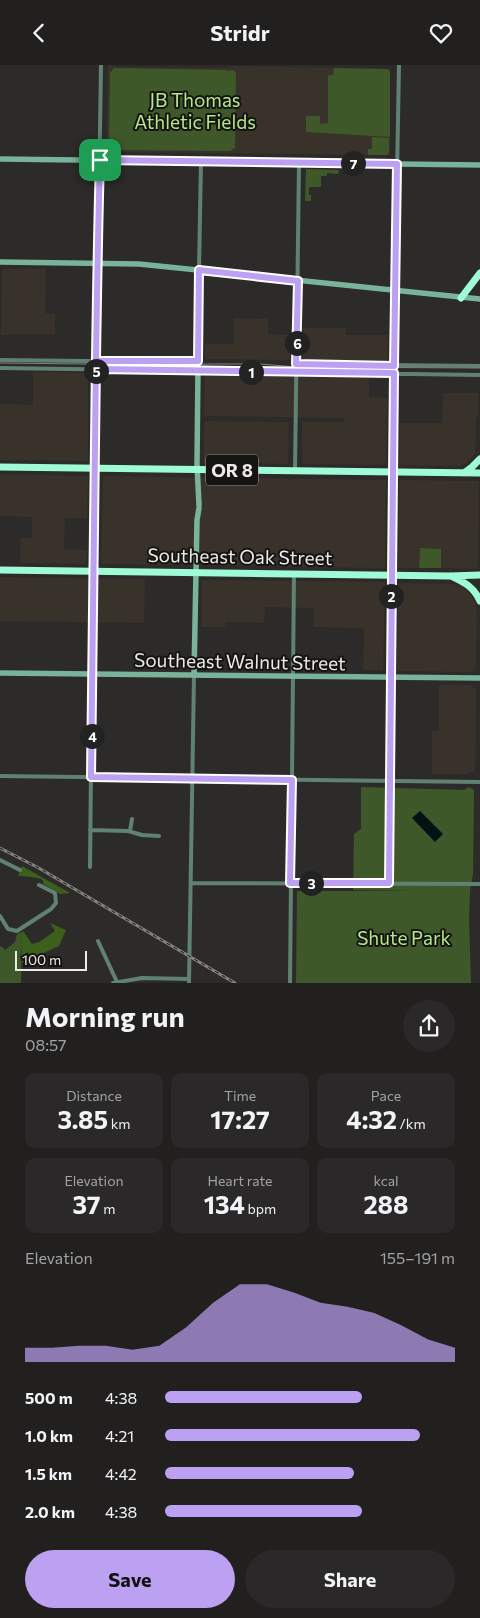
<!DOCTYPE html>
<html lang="en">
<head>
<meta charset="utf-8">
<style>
	:root { --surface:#22201f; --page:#2a2828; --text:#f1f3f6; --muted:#a2a3a4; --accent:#bca0f2 }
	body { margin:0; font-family:Commissioner,sans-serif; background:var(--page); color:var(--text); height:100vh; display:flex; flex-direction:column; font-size:19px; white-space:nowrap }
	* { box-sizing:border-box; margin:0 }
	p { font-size:16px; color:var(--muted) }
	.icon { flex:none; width:28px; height:28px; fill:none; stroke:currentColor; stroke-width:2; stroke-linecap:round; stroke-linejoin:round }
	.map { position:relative; height:918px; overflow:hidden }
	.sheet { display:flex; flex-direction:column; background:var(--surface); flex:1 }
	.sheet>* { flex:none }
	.scale { position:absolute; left:15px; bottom:12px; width:72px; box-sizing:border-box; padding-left:5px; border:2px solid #ebeae8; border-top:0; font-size:14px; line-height:18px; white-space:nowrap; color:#ebeae8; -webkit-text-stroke:4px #151413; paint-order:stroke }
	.pin { position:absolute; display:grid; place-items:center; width:42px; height:42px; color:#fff; margin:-21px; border-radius:10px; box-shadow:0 2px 8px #0006 }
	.km { position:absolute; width:25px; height:25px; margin:-12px; border-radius:50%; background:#222; color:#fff; font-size:14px; line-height:25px; text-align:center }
	.round { display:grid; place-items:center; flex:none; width:52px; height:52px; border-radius:26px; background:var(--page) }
	.overview { display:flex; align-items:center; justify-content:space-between; height:85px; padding:0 25px }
	h1 { font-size:28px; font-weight:700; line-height:38px }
	.stats { display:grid; grid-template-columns:repeat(3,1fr); gap:8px; height:85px; padding:5px 25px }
	.stats div { display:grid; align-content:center; border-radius:10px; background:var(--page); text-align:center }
	.stats b { font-size:25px; font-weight:700 }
	.stats small { font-size:14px; font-weight:400 }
	.stats p { font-size:14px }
	.chart { height:140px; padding:10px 25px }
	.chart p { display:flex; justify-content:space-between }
	.chart svg { width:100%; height:90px; margin-top:5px; fill:var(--accent); opacity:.7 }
	.cta { display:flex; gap:10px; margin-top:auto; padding:10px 25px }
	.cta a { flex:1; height:58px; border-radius:30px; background:var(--accent); color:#111; font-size:20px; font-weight:700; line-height:58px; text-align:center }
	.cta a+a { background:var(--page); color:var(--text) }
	ul { padding:0 25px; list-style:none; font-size:16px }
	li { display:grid; grid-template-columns:80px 60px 1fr; align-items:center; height:38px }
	li i { height:12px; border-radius:6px; background:var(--accent) }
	header { display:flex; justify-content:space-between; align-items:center; height:65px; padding:0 25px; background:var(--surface); font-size:22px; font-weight:700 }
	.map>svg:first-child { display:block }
	.built { fill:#38322a }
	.green { fill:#3f5829 }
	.forest { fill:#3d5f1c }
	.water { fill:#051215 }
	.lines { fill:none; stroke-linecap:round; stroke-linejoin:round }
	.street { stroke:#5f8272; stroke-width:4 }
	.secondary { stroke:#79b39a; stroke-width:5.5 }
	.highway { stroke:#9ffbd5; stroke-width:7 }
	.tram { stroke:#838280; stroke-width:1 }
	.rail-casing { stroke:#838280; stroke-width:3 }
	.rail { stroke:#151413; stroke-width:1; stroke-dasharray:4; stroke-linecap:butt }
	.route-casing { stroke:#fff; stroke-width:10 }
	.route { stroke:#bca0f2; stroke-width:6 }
	.labels { text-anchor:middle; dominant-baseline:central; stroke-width:4; stroke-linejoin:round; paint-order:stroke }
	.shield { fill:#151413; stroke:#abaaa8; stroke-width:1 }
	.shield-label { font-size:18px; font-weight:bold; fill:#ebeae8 }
	.park-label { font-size:19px; fill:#b4e88a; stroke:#151413 }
	.street-label { font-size:19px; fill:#ebeae8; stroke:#151413 }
</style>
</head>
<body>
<header><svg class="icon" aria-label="back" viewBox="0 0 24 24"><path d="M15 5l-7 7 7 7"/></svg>Stridr<svg class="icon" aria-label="heart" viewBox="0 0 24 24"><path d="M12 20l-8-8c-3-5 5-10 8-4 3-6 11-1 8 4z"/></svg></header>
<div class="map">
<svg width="480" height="918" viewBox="0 0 480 918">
	<rect width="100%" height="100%" fill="#2d2b29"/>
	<!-- built -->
	<path class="built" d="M108,0l11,2 109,1 3,-2 159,3v86l-284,-3z
		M2,204h44l-1,44 10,1v20l-54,1z
		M234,253l34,1v15l22,1v25l-85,-1v-15h29z
		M303,263h43v7h42l-1,27h-42v14l24,1v20l18,1 -1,67 -84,-1v-42h42v-4l-140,-2 1,-42 98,2z
		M33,307l55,1v88l-88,-1v-56l33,1z
		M443,328h35v24l-2,1 -1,35 -4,6 -6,5 -6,2 -60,-1 1,-42h42z
		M204,356l85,1 -1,42 -84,-2z
		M0,409l88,2 -1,42h-22l-1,31 23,1 -1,14 -66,-1 1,-25h11v-21l-32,-1z
		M103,411l283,4 -1,88 -284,-4z
		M399,415l80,1 -1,85 -4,3 -33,-1v-19l-21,-1 -1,20h-21z
		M0,512l145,2 -1,44 -144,-2z
		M202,515l183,2 -2,88h-20l1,-42 -50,-1v-19l-49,-1 -1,16 -38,-1 -1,5h-23z
		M398,518l54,1 10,3 9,8 4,8 2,10 -1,52 -4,7 -75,-1z
		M439,620h32l5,5 -1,82h-6v2h-37v-43h7z"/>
	<!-- green -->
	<path class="green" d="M114,3l112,2 1,1 6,-1 3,3 -1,75 -3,1 -1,2 -112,-1 -10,-11 1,-66z
		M334,3l54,1 2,3v65l-84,-5v-16h14v8l8,-1v-48h5z
		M372,72l17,1v14l-2,3h-19v-6h4z
		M306,104l33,1 -1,4 -11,-1v3h-6v11h-12v8h2v6h-6z
		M420,483l21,1v19h-22z
		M361,722l103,3 5,-3 5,3 -1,84 -3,17 -1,29 2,63h-175l1,-92h121l-65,-1 1,-56 7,-5z
		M22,867l-1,51h-21v-36l1,-1 4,4 10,-8 2,-8z"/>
	<!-- forest -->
	<path class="forest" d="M22,801l48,27 -10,1 -6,-4 -11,-6v-4c-8,-3 -16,-4 -25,-4z
		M50,858l16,7 -7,16 -37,17v-31l1,-1 9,13 7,-2 16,-11z"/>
	<!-- water -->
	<path class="water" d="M420,746l23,23 -8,8 -23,-24z"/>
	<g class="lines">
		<!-- street -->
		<path class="street" d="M199,205l2,-109
			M0,295l170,2 28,-1
			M296,299l184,2
			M0,303l480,7
			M295,406l4,-308
			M0,711l480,6
			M90,765l38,1 14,4 17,1
			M130,766l2,-12
			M0,795l20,10
			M90,802l3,-289 8,-513
			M191,818l289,1
			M389,818l5,-544 5,-274
			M0,851l8,13 9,2 34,-22 5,-6 -1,-10 -16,-8
			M98,876l19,41
			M113,918l29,-5 47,1
			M189,918l5,-308
			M290,918l4,-410"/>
		<!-- secondary -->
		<path class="secondary" d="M0,94l480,6
			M0,197l139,2 341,35
			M199,205l-2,194 2,41
			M0,608l480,5
			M194,610l3,-155 2,-12"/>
		<!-- highway -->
		<path class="highway" d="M461,233l19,-25
			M0,402l480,6
			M464,408l8,-6 8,-8
			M0,505l450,6 30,-1
			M451,511c13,6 23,11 29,25"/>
		<!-- tram -->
		<path class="tram" d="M0,298l170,2 41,-1h49l36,3 184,1"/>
		<!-- rail casing -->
		<g class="rail-casing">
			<path id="rail" d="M0,783l37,19 198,116"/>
		</g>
		<!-- rail -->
		<use href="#rail" class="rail"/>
	</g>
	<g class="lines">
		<!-- route casing -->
		<g class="route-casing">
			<path id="route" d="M100,95c-2,66 -3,133 -4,199 0,3 0,7 0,10l298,4 -5,510h-99l2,-103 -201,-3 5,-416h102l1,-91 99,11 -2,83 98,2 3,-202 -297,-4"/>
		</g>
		<!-- route -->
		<use href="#route" class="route"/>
	</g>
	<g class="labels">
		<!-- shield labels -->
		<rect class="shield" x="206" y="389.5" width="52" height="31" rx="4"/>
		<g class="shield-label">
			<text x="232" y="405">OR 8</text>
		</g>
		<!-- park labels -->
		<g class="park-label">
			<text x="195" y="34">JB Thomas<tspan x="195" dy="22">Athletic Fields</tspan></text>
			<text x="404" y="872">Shute Park</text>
		</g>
		<!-- street labels -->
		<g class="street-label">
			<text transform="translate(240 491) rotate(1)">Southeast Oak Street</text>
			<text transform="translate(240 596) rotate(1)">Southeast Walnut Street</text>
		</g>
	</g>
</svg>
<div class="scale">100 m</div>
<div class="pin" style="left:100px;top:95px;background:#1e9e55"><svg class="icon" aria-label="arrive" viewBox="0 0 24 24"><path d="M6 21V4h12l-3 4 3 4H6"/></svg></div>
<b class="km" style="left:251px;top:307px">1</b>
<b class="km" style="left:391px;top:531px">2</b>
<b class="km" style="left:311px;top:818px">3</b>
<b class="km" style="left:92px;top:671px">4</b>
<b class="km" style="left:96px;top:306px">5</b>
<b class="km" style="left:297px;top:278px">6</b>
<b class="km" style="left:353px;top:98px">7</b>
</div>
<section class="sheet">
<div class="overview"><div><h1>Morning run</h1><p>08:57</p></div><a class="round"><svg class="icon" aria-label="share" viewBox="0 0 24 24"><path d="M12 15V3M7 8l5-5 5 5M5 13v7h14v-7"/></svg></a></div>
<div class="stats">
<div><p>Distance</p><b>3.85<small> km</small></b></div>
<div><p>Time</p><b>17:27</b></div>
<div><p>Pace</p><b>4:32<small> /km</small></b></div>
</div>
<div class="stats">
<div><p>Elevation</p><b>37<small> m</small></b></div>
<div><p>Heart rate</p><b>134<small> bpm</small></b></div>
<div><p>kcal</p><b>288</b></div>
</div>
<div class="chart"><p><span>Elevation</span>155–191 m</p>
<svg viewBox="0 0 160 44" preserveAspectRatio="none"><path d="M0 44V37L10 37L20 36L30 36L40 38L50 36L60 27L70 15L80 6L90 6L100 10L110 15L120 17L130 20L140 26L150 33L160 37V44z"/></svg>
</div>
<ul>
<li><b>500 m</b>4:38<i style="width:68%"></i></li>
<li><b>1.0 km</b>4:21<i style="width:88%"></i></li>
<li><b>1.5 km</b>4:42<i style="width:65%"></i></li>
<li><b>2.0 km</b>4:38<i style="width:68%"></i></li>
</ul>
<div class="cta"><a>Save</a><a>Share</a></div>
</section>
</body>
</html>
